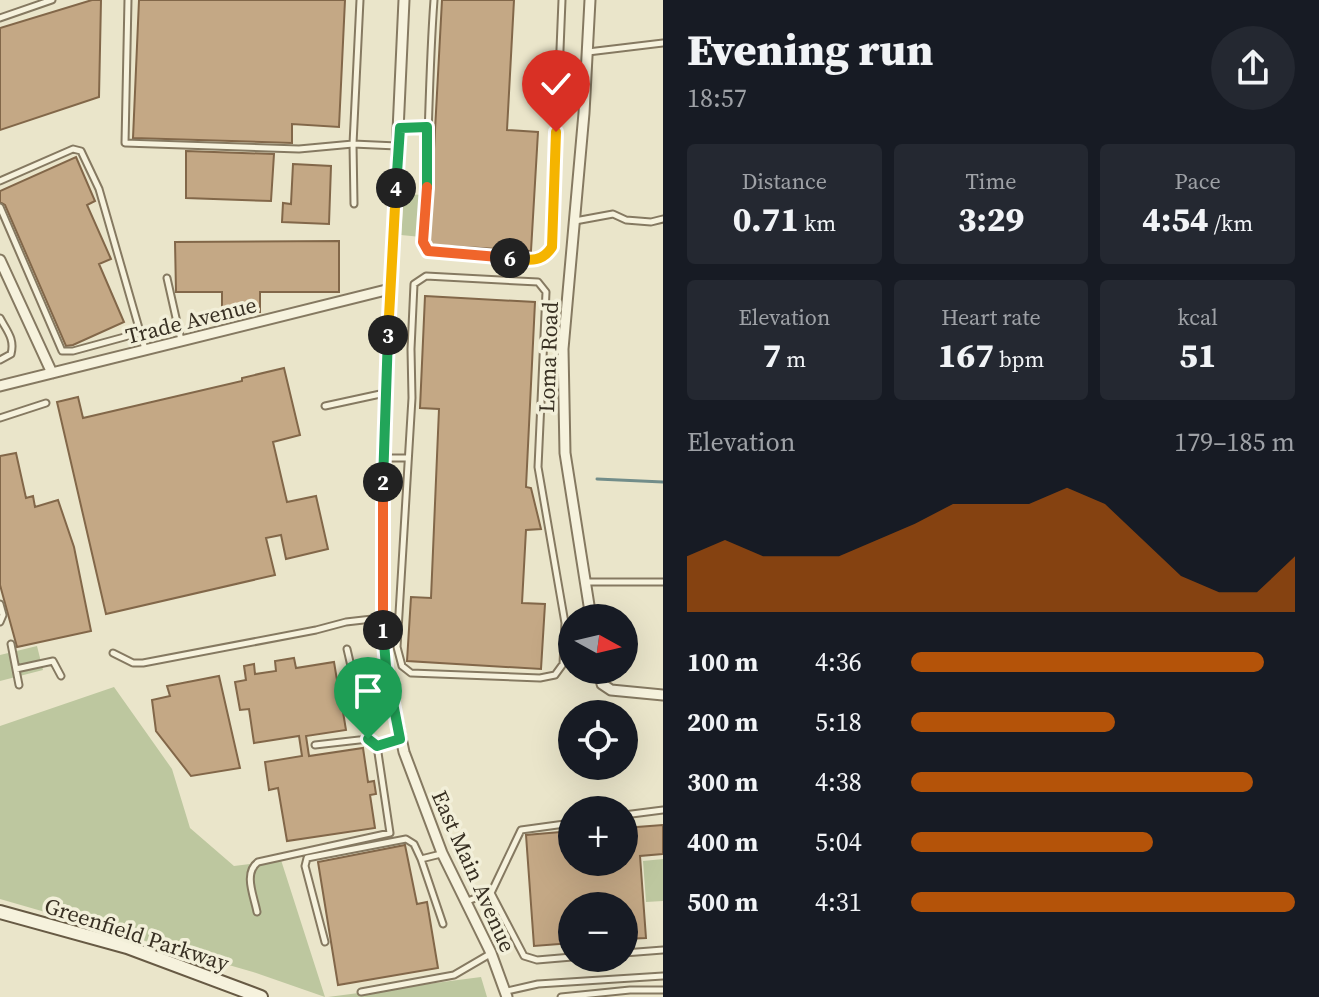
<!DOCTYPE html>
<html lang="en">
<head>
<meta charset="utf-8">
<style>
	:root { --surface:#171b24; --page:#242831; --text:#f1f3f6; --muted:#9ea1a6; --accent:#b45309 }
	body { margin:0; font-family:"Source Serif 4",serif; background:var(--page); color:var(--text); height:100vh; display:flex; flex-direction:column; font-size:30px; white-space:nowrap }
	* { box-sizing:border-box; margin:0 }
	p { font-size:26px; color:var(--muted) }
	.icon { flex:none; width:44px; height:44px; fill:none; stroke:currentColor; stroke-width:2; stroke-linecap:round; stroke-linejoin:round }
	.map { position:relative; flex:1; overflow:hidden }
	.details { display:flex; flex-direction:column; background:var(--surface); width:656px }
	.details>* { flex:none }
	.needle { width:52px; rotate:98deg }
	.tools { position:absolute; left:558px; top:604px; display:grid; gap:16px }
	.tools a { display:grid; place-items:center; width:80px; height:80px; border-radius:50%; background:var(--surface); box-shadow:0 8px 32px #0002; font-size:40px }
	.pin { position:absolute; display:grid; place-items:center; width:68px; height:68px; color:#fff; margin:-82px -34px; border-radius:50% 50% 50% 0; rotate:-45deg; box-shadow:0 0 8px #0007 }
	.pin .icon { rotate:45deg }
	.km { position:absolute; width:40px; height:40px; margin:-20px; border-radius:50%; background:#222; color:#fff; font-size:22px; line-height:40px; text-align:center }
	.round { display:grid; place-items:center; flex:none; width:84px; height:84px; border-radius:42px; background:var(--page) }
	.head { display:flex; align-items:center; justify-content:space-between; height:136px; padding:0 24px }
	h1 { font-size:44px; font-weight:800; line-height:60px }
	.figures { display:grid; grid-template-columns:repeat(3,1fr); gap:12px; height:136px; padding:8px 24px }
	.figures div { display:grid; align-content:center; border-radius:8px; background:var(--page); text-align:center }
	.figures b { font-size:34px; font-weight:800 }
	.figures small { font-size:22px; font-weight:400 }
	.figures p { font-size:22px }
	.chart { height:224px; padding:16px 24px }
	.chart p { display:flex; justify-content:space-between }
	.chart svg { width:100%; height:144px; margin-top:8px; fill:var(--accent); opacity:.7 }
	ul { padding:0 24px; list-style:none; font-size:26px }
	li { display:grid; grid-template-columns:128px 96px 1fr; align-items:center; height:60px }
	li i { height:20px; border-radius:10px; background:var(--accent) }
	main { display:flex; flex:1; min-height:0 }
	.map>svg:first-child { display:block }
	.green { fill:#bdc79f }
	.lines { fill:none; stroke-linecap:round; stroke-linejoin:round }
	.stream { stroke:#728d8a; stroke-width:3 }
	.building { fill:#c4a885; stroke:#826749; stroke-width:2 }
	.lane-casing { stroke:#857961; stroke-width:9 }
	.street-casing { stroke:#857961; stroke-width:13 }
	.secondary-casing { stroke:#675a44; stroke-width:16 }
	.lane { stroke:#f6f2dd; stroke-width:5 }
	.street { stroke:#f6f2dd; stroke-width:9 }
	.secondary { stroke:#f6f2dd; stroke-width:12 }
	.split-1-casing { stroke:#fff; stroke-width:16 }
	.split-2-casing { stroke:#fff; stroke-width:16 }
	.split-3-casing { stroke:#fff; stroke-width:16 }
	.split-4-casing { stroke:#fff; stroke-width:16 }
	.split-5-casing { stroke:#fff; stroke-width:16 }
	.split-6-casing { stroke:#fff; stroke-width:16 }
	.split-7-casing { stroke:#fff; stroke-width:16 }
	.split-1 { stroke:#22a559; stroke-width:10 }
	.split-2 { stroke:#f0652b; stroke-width:10 }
	.split-3 { stroke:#22a559; stroke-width:10 }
	.split-4 { stroke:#f5b400; stroke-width:10 }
	.split-5 { stroke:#22a559; stroke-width:10 }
	.split-6 { stroke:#f0652b; stroke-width:10 }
	.split-7 { stroke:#f5b400; stroke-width:10 }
	.labels { text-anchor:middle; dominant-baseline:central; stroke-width:7; stroke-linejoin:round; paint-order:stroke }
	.street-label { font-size:22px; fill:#372f22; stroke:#f2efd9 }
</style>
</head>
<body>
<main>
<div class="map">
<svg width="663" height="997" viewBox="0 0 663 997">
	<rect width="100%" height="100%" fill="#eae5ca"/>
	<!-- green -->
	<path class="green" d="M404,194l20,1 -3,42 -20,-2z
		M37,646l6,24 -43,11v-26z
		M114,687l58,82 18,59 44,38 47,-6 44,137 -72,-25 -253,-73v-173z
		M663,859v42l-17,1 -3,-41z
		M481,977l6,20h-159z"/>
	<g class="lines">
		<!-- stream -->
		<path class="stream" d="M597,479l66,3"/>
	</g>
	<!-- building -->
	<path class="building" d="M92,0h9l-2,97 -99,33v-102z
		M139,0h206l-6,127 -47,-3v19l-159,-5z
		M442,0h72l-7,130 31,2 -7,119 -100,-6 -2,-3z
		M186,151l88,3 -3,47 -85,-3z
		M76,157l19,44 -8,4 24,54 -12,5 25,58 -51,23 -7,1 -61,-141 -5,-3v-11z
		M293,164l38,2 -2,58 -47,-2 1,-19 8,1z
		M339,241v51h-79v20h-38v-20h-46l-1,-50z
		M425,296l110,6 -9,185 5,1 10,41 -15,1 -4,73 23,1 -4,65 -134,-8 4,-64 20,1 8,-189 -19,-1z
		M284,368l16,67 -27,7 14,60 29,-6 12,53 -42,10 -5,-24 -15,3 9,37 -169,39 -49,-212 21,-5 5,21 159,-37v-3z
		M16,453l10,45 7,-2 2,11 23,-7 16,47 17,84 -74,16 -17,-62v-129z
		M294,658l2,10 38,-6 4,24 6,-1 3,20 -5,1 4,24 -40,6 3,20 54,-8 5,34 6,-1 2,13 -6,1 5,33 -88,13 -9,-53 -9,2 -4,-28 37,-6 -3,-20 -45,7 -5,-34 -9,1 -5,-28 11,-2 -2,-14 10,-2 1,10 21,-3 -1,-10z
		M219,676l21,92 -49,8 -35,-45 -4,-31 18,-4 -3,-10z
		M663,825v29l-23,2 6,82 -22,1v-33h-52v37l-38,3 -8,-111 46,-4v31h52v-34z
		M405,845l12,59 10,-2 11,66 -100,17 -20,-123z"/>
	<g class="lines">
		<!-- lane casing -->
		<g class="lane-casing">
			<path id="lane" d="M128,0l-3,143 174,6 54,-5 44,2
				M434,0c-6,81 -5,161 -11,242l5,9 110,9 9,-4 5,-9 10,-247
				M0,18l52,-18
				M588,52l75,-9
				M400,128l27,-1
				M0,181l73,-32 8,2 18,38 46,160
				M354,204l-1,-60 7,-144
				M0,207l62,144h11l66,-18
				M575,221l38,-7 13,6 25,2 12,-3
				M426,276l112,6 8,10 -8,175 27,156 -2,41 -8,11 -15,3 -129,-5 -9,-7 -5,-19 15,-249 -1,-49 3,-65z
				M167,278l14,62
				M0,318c7,13 15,21 11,36l-11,6
				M325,406l60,-13
				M0,418l46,-15
				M384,458h23
				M586,582h77
				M0,604l3,11 -3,7
				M11,644l8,41
				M347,649l21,90
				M113,653l20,10h10l173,-33 30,-8 35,-4
				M16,669l37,-8 8,15
				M315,745l53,-6 9,7 23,-7
				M624,815l39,-5
				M441,854l-20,5 22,65
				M491,893l33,63 13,4 35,-3
				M467,901l24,-8 30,-63 51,-7
				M257,912c-3,-16 -14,-39 1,-50l132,-29 -13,-87
				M325,942l-20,-76 2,-8 99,-19 8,5 7,15
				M624,953l39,-3
				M507,991l31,-7 125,-8
				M361,992l93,-17 36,-21
				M561,997l69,-7h33"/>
		</g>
		<!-- street casing -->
		<g class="street-casing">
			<path id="street" d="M404,0l-21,458 -1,160 4,49 18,85 38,101 49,100 16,44
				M590,0l-6,113 -21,236 2,104 26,165
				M0,260l52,113
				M0,386l390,-97
				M600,670l2,14 9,6 52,5"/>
		</g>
		<!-- secondary casing -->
		<g class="secondary-casing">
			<path id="secondary" d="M0,912l127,35 134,50"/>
		</g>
		<!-- lane -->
		<use href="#lane" class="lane"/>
		<!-- street -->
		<use href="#street" class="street"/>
		<!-- secondary -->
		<use href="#secondary" class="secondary"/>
	</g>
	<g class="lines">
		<!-- split-1 casing -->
		<g class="split-1-casing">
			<path id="split-1" d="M368,739l9,7 23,-7 -14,-72 -3,-37"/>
		</g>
		<!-- split-2 casing -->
		<g class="split-2-casing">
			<path id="split-2" d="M383,630v-148"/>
		</g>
		<!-- split-3 casing -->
		<g class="split-3-casing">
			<path id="split-3" d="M383,482l5,-147"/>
		</g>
		<!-- split-4 casing -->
		<g class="split-4-casing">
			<path id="split-4" d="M388,335l8,-147"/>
		</g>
		<!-- split-5 casing -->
		<g class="split-5-casing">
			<path id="split-5" d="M396,188l4,-60 27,-1v60"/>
		</g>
		<!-- split-6 casing -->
		<g class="split-6-casing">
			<path id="split-6" d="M427,187l-4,55 5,9 82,7"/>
		</g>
		<!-- split-7 casing -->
		<g class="split-7-casing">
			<path id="split-7" d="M510,258c18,2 31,6 42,-11l4,-115"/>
		</g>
		<!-- split-1 -->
		<use href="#split-1" class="split-1"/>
		<!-- split-2 -->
		<use href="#split-2" class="split-2"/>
		<!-- split-3 -->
		<use href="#split-3" class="split-3"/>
		<!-- split-4 -->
		<use href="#split-4" class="split-4"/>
		<!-- split-5 -->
		<use href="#split-5" class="split-5"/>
		<!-- split-6 -->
		<use href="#split-6" class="split-6"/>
		<!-- split-7 -->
		<use href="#split-7" class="split-7"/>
	</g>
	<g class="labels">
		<!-- street labels -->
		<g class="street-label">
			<text transform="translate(191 320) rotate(-14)">Trade Avenue</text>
			<text transform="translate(548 357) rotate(-88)">Loma Road</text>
			<text transform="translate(474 871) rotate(66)">East Main Avenue</text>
			<text transform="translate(137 934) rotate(18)">Greenfield Parkway</text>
		</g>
	</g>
</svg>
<div class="tools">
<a><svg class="needle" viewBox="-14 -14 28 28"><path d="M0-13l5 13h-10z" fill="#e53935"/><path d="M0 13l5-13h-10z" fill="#9ea1a6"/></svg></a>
<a><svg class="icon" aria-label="locate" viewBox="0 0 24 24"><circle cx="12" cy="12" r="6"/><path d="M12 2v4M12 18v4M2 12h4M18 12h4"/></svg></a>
<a>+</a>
<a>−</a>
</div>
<div class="pin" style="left:368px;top:739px;background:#1e9e55"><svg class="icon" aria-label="arrive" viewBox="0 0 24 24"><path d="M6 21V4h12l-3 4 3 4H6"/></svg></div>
<div class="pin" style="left:556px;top:132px;background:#d93025"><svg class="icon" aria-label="check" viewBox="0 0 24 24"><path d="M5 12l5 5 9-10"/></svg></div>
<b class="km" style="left:383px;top:630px">1</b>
<b class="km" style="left:383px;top:482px">2</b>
<b class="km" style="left:388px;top:335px">3</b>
<b class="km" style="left:396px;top:188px">4</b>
<b class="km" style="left:510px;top:258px">6</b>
</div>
<section class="details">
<div class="head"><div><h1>Evening run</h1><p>18:57</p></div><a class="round"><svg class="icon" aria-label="share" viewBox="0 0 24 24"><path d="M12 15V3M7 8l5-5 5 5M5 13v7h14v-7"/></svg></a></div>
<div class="figures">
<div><p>Distance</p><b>0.71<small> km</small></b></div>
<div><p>Time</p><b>3:29</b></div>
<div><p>Pace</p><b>4:54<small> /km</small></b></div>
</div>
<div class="figures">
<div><p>Elevation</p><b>7<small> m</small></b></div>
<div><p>Heart rate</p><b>167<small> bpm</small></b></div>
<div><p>kcal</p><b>51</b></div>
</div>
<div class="chart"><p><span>Elevation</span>179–185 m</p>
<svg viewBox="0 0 160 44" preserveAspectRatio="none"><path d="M0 44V27L10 22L20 27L30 27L40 27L50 22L60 17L70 11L80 11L90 11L100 6L110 11L120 22L130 33L140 38L150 38L160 27V44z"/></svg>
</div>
<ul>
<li><b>100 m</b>4:36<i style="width:92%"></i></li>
<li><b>200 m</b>5:18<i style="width:53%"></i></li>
<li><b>300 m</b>4:38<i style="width:89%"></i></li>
<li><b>400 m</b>5:04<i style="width:63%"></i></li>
<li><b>500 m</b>4:31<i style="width:100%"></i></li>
</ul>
</section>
</main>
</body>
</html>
